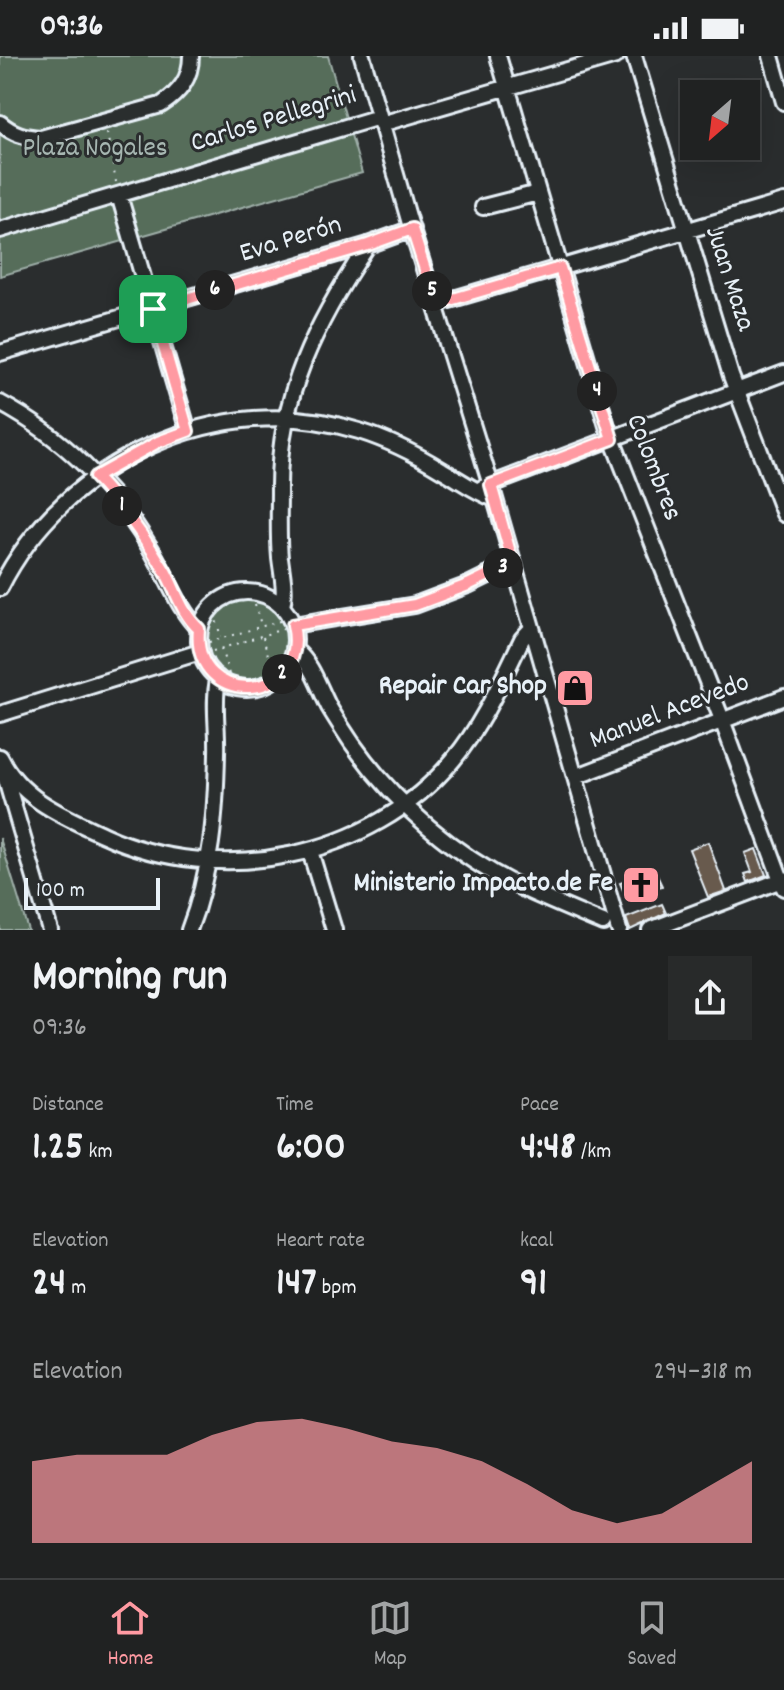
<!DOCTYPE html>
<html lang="en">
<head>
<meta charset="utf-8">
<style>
	:root { --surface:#202222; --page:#282a2a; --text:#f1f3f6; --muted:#a2a4a5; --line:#3d3f40; --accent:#ff9aa2 }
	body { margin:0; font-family:Dekko,sans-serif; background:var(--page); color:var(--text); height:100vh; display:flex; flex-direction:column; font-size:30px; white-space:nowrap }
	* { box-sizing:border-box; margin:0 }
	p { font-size:26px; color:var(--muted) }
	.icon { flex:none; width:44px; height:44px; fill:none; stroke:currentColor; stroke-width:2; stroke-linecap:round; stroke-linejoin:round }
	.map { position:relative; height:874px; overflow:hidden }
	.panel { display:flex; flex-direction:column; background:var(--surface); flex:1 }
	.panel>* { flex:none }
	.needle { width:52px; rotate:208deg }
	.tools { position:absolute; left:680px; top:24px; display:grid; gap:16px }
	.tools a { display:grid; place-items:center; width:80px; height:80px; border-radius:0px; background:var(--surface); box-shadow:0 8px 32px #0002,0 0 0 2px var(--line); font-size:40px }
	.scale { position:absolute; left:24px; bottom:20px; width:136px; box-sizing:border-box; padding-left:8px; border:4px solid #e8f1f8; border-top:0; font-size:22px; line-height:28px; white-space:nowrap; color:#e8f1f8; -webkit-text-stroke:6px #2a2d2e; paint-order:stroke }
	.pin { position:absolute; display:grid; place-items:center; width:68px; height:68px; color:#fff; margin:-34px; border-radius:16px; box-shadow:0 4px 12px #0006 }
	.km { position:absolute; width:40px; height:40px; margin:-20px; border-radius:50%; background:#222; color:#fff; font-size:22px; line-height:40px; text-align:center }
	.round { display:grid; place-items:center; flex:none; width:84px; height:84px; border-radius:0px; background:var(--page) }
	.summary { display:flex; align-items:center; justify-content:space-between; height:136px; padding:0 32px }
	h1 { font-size:44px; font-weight:700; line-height:60px }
	.stats { display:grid; grid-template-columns:repeat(3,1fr); gap:12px; height:136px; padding:8px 32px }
	.stats div { display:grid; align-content:center }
	.stats b { font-size:40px; font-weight:700 }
	.stats small { font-size:22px; font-weight:400 }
	.stats p { font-size:22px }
	.chart { height:224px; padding:16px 32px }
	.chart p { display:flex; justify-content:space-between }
	.chart svg { width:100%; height:144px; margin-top:8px; fill:var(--accent); opacity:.7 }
	.status { display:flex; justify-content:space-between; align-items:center; height:56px; padding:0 40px; background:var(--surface); direction:ltr }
	.status svg { height:22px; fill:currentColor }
	.tabs { display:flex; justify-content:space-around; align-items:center; height:112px; border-top:2px solid var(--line); background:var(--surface); font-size:22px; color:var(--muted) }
	.tabs a { display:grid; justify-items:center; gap:4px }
	.tabs .selected { color:var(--accent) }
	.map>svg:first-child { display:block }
	.green { fill:#566d5a; stroke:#9fafa9; stroke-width:2 }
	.building { fill:#675a4e; stroke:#e8f1f8; stroke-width:2 }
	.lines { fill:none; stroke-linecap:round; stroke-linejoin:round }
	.minor-casing { stroke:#e8f1f8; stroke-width:20 }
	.path { stroke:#e8f1f8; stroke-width:2; stroke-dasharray:2 6; stroke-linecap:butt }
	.minor { stroke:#2a2d2e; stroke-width:14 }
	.route-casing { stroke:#fff; stroke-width:16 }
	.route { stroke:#ff9aa2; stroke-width:10 }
	.labels { text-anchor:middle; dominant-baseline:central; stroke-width:6; stroke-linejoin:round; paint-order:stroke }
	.street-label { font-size:28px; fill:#e8f1f8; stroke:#2a2d2e }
	.park-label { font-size:28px; fill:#a6b6b1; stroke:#2a2d2e }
	.poi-label { font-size:28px; font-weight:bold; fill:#e8f1f8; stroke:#2a2d2e; text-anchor:end }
</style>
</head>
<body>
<div class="status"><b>09:36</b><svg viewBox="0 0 49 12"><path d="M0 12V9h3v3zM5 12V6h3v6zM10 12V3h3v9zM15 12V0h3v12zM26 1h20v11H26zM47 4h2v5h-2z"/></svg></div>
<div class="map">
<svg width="784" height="874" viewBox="0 0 784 874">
	<rect width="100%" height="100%" fill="#2a2d2e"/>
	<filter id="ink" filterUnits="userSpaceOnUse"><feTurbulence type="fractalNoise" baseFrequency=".0125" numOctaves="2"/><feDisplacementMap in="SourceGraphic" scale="16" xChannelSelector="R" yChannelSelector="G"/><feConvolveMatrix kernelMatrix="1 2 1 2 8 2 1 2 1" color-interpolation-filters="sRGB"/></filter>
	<g filter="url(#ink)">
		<!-- green -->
		<path class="green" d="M0,0h328l34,117 -362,103z
			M205 583a42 42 0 1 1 84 0a42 42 0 1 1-84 0Z
			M0,782l28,92h-28z"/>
		<!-- building -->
		<path class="building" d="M588,623l3,9 -29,9 -2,-9z
			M708,786l18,49 -18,6 -19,-48z
			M756,793l10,26 -18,7 -3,-8 7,-2 -7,-19z
			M655,815l7,15 -35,13 -7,-16z
			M662,848l4,9 -36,17 -4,-12z"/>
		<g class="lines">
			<!-- minor casing -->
			<g class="minor-casing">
				<path id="minor" d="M362,0l49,171 80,258 128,445
					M498,0l109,370 112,286 65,176
					M634,0l97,320 53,138
					M771,0l13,46
					M0,67c13,11 24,14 41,15l120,-33c18,-12 30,-26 30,-49
					M381,68l235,-68
					M119,139l69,236
					M483,151l55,-14
					M0,174l379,-113
					M436,248l348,-102
					M0,297l368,-108 44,-16
					M0,347c60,32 114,84 149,143 16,25 29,64 50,83
					M482,432l302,-115
					M0,532c64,-128 221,-201 359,-157 29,9 57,23 83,39 18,10 33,22 53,29
					M199 584a48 48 0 1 1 96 0a48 48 0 1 1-96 0Z
					M282,551c4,-17 0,-32 -2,-49 -2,-22 -1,-45 -1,-68 -1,-94 38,-169 89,-245
					M293,569l122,-20 53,-20 45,-22
					M295,594c18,15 23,36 34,57 7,12 15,24 23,36 43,61 104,114 172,146 26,12 53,23 79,34
					M0,658l200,-62
					M0,701c20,42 65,60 104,78 116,53 267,24 349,-75 30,-36 49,-80 69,-121l10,-11
					M4,717l46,157
					M575,721l209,-80
					M310,795l24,79
					M189,874c22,-57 27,-116 28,-177 1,-26 -4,-49 1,-74
					M650,874l134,-51"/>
			</g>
			<!-- path -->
			<path class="path" d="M107,77l9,49
				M208 584a39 39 0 1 1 78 0a39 39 0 1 1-78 0Z
				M255,548l6,21
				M212,550l9,31
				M263,581l12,43
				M209,586l71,-21
				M221,593l8,25
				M213,595l70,-22"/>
			<!-- minor -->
			<use href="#minor" class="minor"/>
		</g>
	</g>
	<g class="lines" filter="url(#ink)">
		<!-- route casing -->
		<g class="route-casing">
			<path id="route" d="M412,173l24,75 124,-36 52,171 -121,46 22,78 -45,22 -53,20 -122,20c18,79 -102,85 -94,4 -17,-15 -23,-38 -34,-58 -21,-35 -42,-65 -70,-94l63,-35 30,-11 -35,-122 215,-64z"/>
		</g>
		<!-- route -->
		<use href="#route" class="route"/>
	</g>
	<!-- icons -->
	<defs>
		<g id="shop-square" transform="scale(2)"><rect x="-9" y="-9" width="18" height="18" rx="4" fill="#ff9aa2" stroke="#2a2d2e"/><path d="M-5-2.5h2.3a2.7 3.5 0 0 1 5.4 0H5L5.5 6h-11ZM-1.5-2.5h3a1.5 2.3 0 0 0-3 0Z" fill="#111"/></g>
		<g id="church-square" transform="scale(2)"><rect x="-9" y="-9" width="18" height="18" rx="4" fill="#ff9aa2" stroke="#2a2d2e"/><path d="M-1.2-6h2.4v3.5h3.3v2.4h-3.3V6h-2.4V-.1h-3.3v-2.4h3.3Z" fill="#111"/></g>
	</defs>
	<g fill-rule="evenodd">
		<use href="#shop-square" x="575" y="632"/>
		<use href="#church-square" x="641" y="829"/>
	</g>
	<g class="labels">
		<!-- street labels -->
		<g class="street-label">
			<text transform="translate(274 65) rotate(-17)">Carlos Pellegrini</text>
			<text transform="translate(291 185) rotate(-17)">Eva Perón</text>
			<text transform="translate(728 223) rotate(72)">Juan Maza</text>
			<text transform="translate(652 412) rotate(69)">Colombres</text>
			<text transform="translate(670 657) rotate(-21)">Manuel Acevedo</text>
		</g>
		<!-- park labels -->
		<g class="park-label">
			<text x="95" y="94">Plaza Nogales</text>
		</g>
		<!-- poi labels -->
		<g class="poi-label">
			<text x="547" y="632">Repair Car Shop</text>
			<text x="613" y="829">Ministerio Impacto de Fe</text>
		</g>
	</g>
</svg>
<div class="tools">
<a><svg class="needle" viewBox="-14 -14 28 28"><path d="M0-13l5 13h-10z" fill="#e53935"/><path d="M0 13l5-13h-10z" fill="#a2a4a5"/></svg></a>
</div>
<div class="scale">100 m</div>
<div class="pin" style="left:153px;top:253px;background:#1e9e55"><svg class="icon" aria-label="arrive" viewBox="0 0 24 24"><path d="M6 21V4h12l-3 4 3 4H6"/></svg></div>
<b class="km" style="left:122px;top:450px">1</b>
<b class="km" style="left:282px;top:618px">2</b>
<b class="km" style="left:503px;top:512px">3</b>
<b class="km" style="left:597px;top:335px">4</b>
<b class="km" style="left:432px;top:235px">5</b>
<b class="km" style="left:215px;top:234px">6</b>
</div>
<section class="panel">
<div class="summary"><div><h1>Morning run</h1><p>09:36</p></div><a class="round"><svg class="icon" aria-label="share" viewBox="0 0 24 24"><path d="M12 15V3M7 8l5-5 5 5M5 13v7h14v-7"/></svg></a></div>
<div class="stats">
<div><p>Distance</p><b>1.25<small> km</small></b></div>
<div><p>Time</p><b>6:00</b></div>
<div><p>Pace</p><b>4:48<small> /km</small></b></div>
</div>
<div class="stats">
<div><p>Elevation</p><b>24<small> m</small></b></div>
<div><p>Heart rate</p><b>147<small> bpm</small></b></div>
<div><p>kcal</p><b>91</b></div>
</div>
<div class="chart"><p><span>Elevation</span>294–318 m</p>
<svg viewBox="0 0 160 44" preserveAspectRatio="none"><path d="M0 44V19L10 17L20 17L30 17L40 11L50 7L60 6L70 9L80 13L90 15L100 19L110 26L120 34L130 38L140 35L150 27L160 19V44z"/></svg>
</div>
</section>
<nav class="tabs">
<a class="selected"><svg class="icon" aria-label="home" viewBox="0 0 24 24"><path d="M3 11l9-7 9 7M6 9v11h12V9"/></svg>Home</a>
<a><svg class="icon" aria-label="map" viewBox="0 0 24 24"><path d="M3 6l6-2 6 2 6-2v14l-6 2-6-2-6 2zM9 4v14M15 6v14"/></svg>Map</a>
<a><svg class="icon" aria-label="saved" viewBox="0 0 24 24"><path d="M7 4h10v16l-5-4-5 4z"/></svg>Saved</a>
</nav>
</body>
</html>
